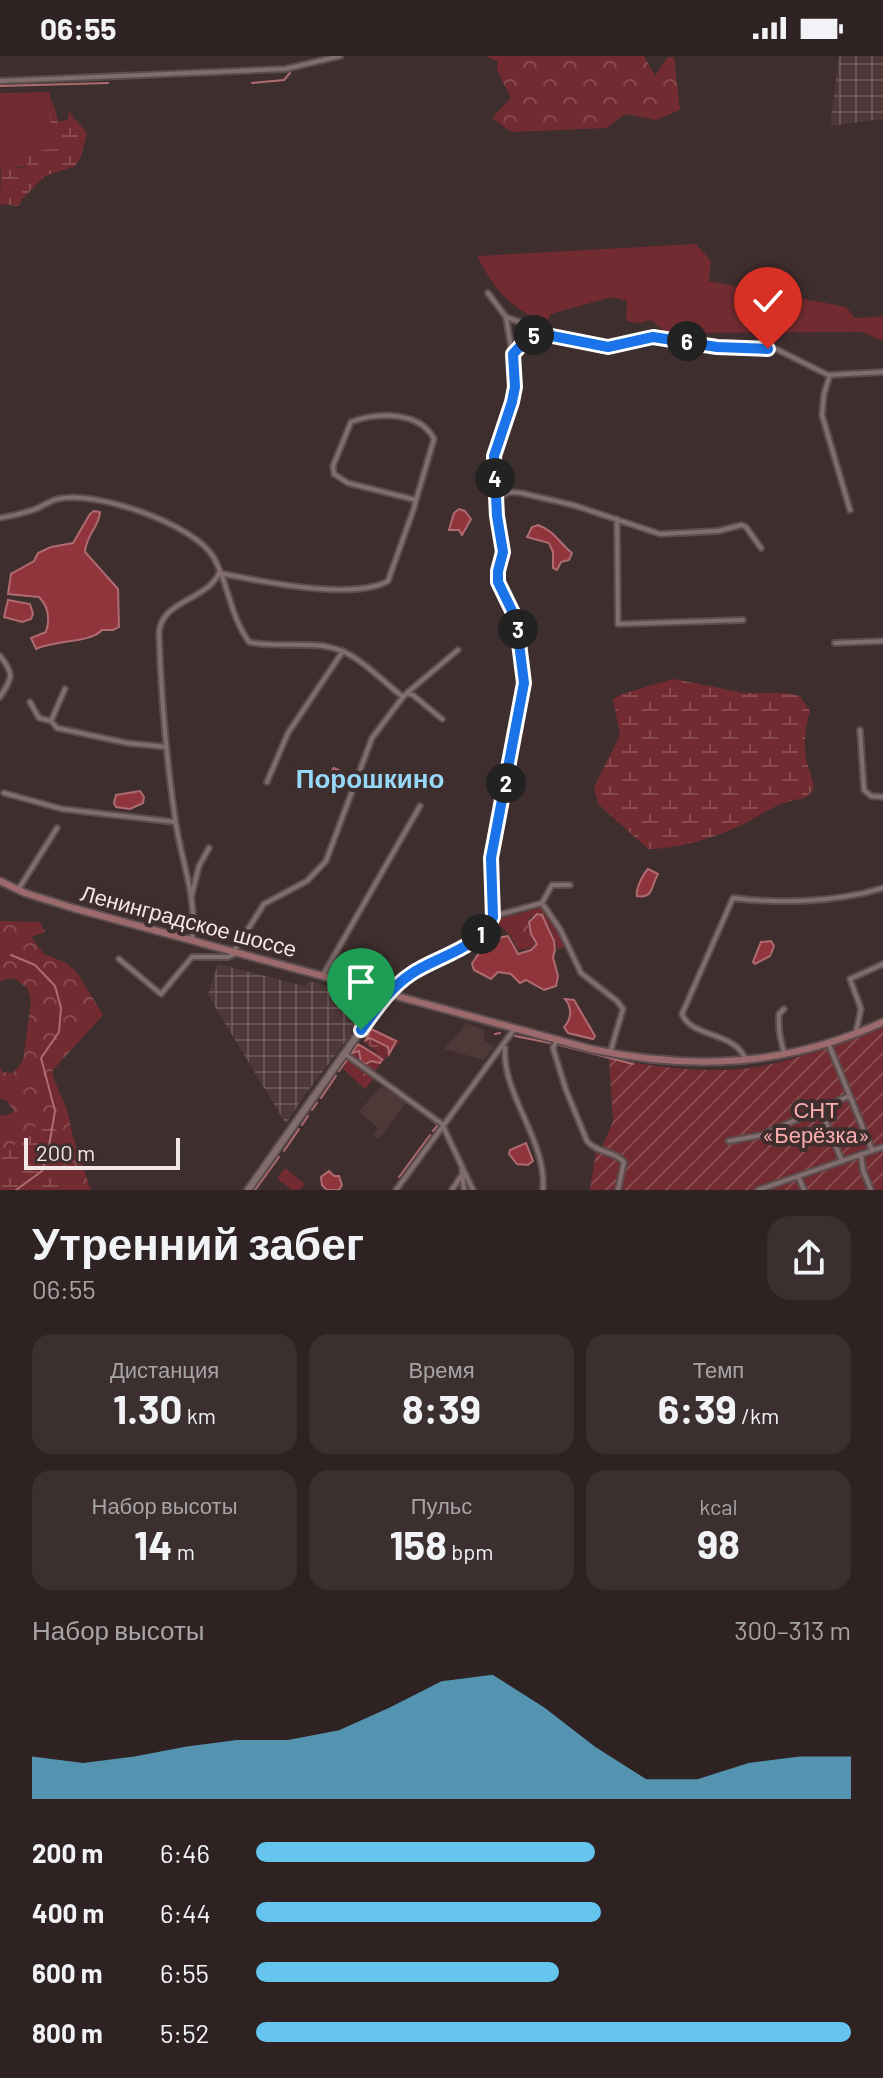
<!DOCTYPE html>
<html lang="ru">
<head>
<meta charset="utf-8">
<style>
	:root { --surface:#2f2222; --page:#3b2f2f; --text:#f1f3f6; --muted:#a7a4a5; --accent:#65c5ee }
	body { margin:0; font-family:Barlow,sans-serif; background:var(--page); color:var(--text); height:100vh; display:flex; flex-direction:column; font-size:30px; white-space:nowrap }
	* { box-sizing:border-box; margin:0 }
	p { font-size:26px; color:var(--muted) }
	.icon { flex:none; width:44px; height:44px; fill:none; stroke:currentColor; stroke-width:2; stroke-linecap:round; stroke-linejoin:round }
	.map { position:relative; height:1134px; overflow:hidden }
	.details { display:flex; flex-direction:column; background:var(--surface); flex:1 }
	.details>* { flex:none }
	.scale { position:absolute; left:24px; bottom:20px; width:156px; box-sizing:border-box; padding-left:8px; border:4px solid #f3e8e8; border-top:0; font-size:22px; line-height:28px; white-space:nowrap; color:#f3e8e8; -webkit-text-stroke:6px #3f2e2e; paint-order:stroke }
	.pin { position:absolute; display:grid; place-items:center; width:68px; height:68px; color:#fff; margin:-82px -34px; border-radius:50% 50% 50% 0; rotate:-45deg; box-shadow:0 0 8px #0007 }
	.pin .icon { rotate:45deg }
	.km { position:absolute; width:40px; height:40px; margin:-20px; border-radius:50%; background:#222; color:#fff; font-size:22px; line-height:40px; text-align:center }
	.round { display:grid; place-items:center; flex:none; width:84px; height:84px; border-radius:24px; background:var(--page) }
	.head { display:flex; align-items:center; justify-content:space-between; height:136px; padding:0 32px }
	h1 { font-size:44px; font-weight:700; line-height:60px }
	.stats { display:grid; grid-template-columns:repeat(3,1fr); gap:12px; height:136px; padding:8px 32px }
	.stats div { display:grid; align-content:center; border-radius:20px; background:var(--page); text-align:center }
	.stats b { font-size:40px; font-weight:700 }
	.stats small { font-size:22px; font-weight:400 }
	.stats p { font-size:22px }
	.chart { height:224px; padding:16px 32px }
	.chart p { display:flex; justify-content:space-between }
	.chart svg { width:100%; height:144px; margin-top:8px; fill:var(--accent); opacity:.7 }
	ul { padding:0 32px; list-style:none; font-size:26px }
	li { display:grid; grid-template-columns:128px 96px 1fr; align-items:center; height:60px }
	li i { height:20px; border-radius:10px; background:var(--accent) }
	.status { display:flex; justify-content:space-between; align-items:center; height:56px; padding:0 40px; background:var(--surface); direction:ltr }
	.status svg { height:22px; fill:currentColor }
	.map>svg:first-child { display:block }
	.built { fill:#4f3838 }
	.industrial { fill:url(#industrial-grid) }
	.grass { fill:#722c31 }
	.forest { fill:url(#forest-crowns) }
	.wetland { fill:url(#wetland-marsh) }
	.garden { fill:url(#garden-furrows) }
	.water { fill:#91353d; stroke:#ae6b70; stroke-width:2 }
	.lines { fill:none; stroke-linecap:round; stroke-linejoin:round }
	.stream { stroke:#ae6b70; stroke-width:2 }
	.minor-casing { stroke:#5b4d4d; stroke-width:8 }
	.tertiary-casing { stroke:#5b4d4d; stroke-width:10 }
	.secondary-casing { stroke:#5b4d4d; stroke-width:10 }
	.minor { stroke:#816d6d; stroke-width:4 }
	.tertiary { stroke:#816d6d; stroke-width:6 }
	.secondary { stroke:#9c6a6c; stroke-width:6 }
	.route-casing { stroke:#fff; stroke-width:16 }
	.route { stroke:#1a73e8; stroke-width:10 }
	.labels { text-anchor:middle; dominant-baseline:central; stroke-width:8; stroke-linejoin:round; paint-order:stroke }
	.street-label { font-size:22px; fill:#f3e8e8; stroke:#3f2e2e }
	.park-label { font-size:22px; fill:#fbadae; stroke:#3f2e2e }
	.quarter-label { font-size:26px; font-weight:bold; fill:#96d9f8; stroke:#3f2e2e }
</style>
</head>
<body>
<div class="status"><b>06:55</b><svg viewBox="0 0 49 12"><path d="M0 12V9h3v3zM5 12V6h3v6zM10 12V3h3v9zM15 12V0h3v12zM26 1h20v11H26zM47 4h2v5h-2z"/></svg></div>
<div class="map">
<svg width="883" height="1134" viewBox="0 0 883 1134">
	<defs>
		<pattern id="industrial-grid" width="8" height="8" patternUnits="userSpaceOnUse" patternTransform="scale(2)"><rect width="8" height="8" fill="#4f3838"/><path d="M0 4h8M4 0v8" fill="none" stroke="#695555"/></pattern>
		<pattern id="forest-crowns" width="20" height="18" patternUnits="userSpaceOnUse" patternTransform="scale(2)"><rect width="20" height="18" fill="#722c31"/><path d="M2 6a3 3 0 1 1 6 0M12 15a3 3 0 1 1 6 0" fill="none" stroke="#874b4f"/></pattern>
		<pattern id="wetland-marsh" width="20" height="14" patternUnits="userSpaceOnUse" patternTransform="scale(2)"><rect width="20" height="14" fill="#722c31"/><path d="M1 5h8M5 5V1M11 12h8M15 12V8" fill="none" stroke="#874b4f"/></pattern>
		<pattern id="garden-furrows" width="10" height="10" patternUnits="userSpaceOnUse" patternTransform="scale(2)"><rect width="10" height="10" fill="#722c31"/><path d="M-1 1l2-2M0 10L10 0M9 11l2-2" fill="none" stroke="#874b4f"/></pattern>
	</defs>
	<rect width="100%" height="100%" fill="#3f2e2e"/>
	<!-- built -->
	<path class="built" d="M465,967l19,7v10l10,7 -10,13 -40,-11 17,-18z
		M383,1031l23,16 -27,36 -6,-4 5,-7 -19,-16 20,-24z"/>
	<!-- industrial -->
	<path class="industrial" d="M839,0h44v63l-53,7z
		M218,908l86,22 5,-5 49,13 8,10v11l-62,81 -18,28 -78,-129z"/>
	<!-- grass -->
	<path class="grass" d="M50,36l1,51 5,1 1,5c-21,13 -31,25 -56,13l-1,8v-77z
		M696,188l15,17 -2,20 137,26 9,11 28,-1v24l-21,-9 -195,1 -16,-13 -12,3 -13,-2 1,-20 -15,-4 -61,17 -6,10c-36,-18 -49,-32 -68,-68z
		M285,1112l20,16 -6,6h-7l-15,-12z"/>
	<!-- forest -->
	<path class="forest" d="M486,0h158l11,20 13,-19h6l6,53 -24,10 -31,-6 -19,14 -94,4 -20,-14 19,-20 -14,-28 1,-8z
		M543,851l11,16 12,24 -8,2 -7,-19 -10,-17 -11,4c-4,9 1,18 5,27l-4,4 -13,2 -8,-15 -14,-13 3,-3z
		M0,865l40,1 5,10 -14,5 13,17 20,8 12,9 27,44 -51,56c3,17 14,30 17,47 4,24 14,48 22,72h-91v-75l6,1 8,-5 -8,-11 -6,-1v-31l2,4 11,1 10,-12 8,-59 -3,-13 -14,-11 -14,3z
		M348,1004l25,19 -8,10 -22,-20z"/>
	<!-- wetland -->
	<path class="wetland" d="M50,42l5,10 3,14 10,-2 1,-8 18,21 -6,24 -6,9 -30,10 -22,22 -4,8 -19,-2 1,-42 12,-1 2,8 11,-2 4,-16 27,-2 -1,-5h-5z
		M673,623l72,14h42l13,3 10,15c-5,16 -7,36 -3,52 3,10 6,16 7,26l-9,9c-33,5 -41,17 -70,30 -25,11 -59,21 -87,21l-50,-45 -4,-17 26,-52 -7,-36 9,-5z
		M371,972l29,13 -26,31 -23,-17 7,-12 23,12 -18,-14z
		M34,1071l21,1 8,13 -1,41 6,8h-68v-37l17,-10z"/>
	<!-- garden -->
	<path class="garden" d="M883,967v167h-293l7,-45 5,2 11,-26 -4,-63c45,9 95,16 141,10 46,-6 90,-26 133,-45z"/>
	<!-- water -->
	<path class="water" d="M459,453l6,2 6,8 -9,16 -3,-5h-10l5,-17z
		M94,455l6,1c-1,16 -14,22 -15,40l33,37 1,38 -6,3h-11c-11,13 -48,10 -66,19l-5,-11 15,-6c4,-13 3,-25 -7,-35l-31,-3 3,-20 23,-13 4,-8 13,-6 22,-4 17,-29z
		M538,469c17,6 22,19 34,28l-3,7 -8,2 -4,8 -4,-2v-16l-4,-9 -22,-6 5,-10z
		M8,544l22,4 3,10 -2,5 -9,3 -18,-5z
		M334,712l7,3 -2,16 -5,2 -7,-2 -3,-5 2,-5z
		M140,735l4,6 -1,6 -13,6 -14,-2 -2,-4 2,-8z
		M648,813l10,5c-7,11 -4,25 -21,22 -2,-6 6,-22 11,-27z
		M537,858l5,1 12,26 1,9 -2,7 5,19 -2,10 -12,4 -18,-10 -6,3 -9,-9 -13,-2 -7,7 -17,-9 -2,-6c8,-15 19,-26 36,-28l10,18 13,-4 6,-6 -6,-10 -2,-12z
		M771,885l3,5 -4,10 -15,8 -2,-2 8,-20z
		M565,943l9,1 21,36 -2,3 -25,-6 -4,-6c8,-8 8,-20 1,-28z
		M371,973l25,12 -7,13 -1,-7 -18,-9 -4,2z
		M358,988l24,15 -2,4 -9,-2 -5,3 -5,-2 -2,-11 -7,2z
		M526,1087l7,18 -5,4 -11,-1 -8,-10 1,-4z
		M329,1115l5,5h5l3,9 -3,5h-12l-5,-5 -1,-8z"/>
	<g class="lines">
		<!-- stream -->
		<path class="stream" d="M252,27l32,-3 6,-7
			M0,30l108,-3
			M11,899l24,10 20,21 6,22 -2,24 -18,26 14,53 -7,41 -6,19 -26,19
			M495,978l5,-1
			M515,980l35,7
			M559,989l74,19
			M339,1015l8,-11
			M321,1042l15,-22
			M412,1048l26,21 -5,6
			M312,1054l5,-7
			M302,1069l6,-9
			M284,1095l15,-22
			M399,1121l31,-42
			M255,1134l24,-33"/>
		<!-- minor casing -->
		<g class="minor-casing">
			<path id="minor" d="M0,25l285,-12 55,-13
				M506,261l25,9 11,8
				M513,298l16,-16 13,-4 66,13 45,-10 64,10 59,2 52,26 55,-3
				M830,319l-6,19 -2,21 28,95
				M497,443l12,-7 12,1 52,12 87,29 58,-3 24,-6 4,2 15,21
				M0,462c12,-2 24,-5 36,-9 7,-3 15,-9 22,-10 37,-9 137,25 156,59 15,27 16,58 35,84 30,7 64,-3 93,9 20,8 44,33 61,46l4,-4 6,2 29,24
				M617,463l1,105 125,-4
				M219,517c40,8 134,28 169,8l26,-73 2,-8 18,-61c-14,-28 -57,-27 -83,-17l-18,44 1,8 14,9 68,17
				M835,587l48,-2
				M0,600c15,18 12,22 0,41
				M408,636l50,-42
				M30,646l9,16 12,3 6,7 70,15 39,4
				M51,665l14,-32
				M860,674l4,60 7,6 12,1
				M267,726l21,-49 55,-82
				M4,737l58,16 113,13
				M18,834l39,-62
				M191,842l8,-32 10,-18
				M542,847l18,26 21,44 36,28 6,8 -13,44
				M494,860l48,-13 10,-18h18
				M192,883c6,-40 -12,-82 -17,-121 -9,-62 -14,-123 -16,-185 2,-33 49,-33 60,-60
				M234,895l30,-47 43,-23 19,-20 46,-123 31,-41
				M119,903l42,35 31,-37h36l9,-4
				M323,919l97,-169
				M388,936c10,-7 20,-17 31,-23 25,-15 62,-23 74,-52l-2,-59 33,-166v-18l-8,-55 -18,-37v-11l5,-19 -6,-36 -3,-60 18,-54 2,-37 -8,-48 -18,-24
				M784,953l-5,5c-1,15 1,27 6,41
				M856,976l5,-23 -11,-30 33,-15
				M557,984l-4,8 13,42 21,51c10,12 28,10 37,21l-6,28
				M829,989l43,105
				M505,992c-3,47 42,92 38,142
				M345,998l97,70 31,66
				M746,1004c-11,-29 -55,-22 -64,-46l51,-116c48,6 104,4 150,-10
				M820,1052l22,53
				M729,1085l33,-6 87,-39
				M861,1098l2,16 8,20
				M462,1114l2,20
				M798,1120l6,14
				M396,1134l119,-162
				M452,1134l9,-14
				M758,1134l125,-43"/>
		</g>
		<!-- tertiary casing -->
		<g class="tertiary-casing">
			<path id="tertiary" d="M248,1134l140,-198"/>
		</g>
		<!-- secondary casing -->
		<g class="secondary-casing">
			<path id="secondary" d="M0,825l25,12 48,15 518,141c103,22 196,17 292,-27"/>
		</g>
		<!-- minor -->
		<use href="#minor" class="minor"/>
		<!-- tertiary -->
		<use href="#tertiary" class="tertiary"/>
		<!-- secondary -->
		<use href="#secondary" class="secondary"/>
	</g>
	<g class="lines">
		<!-- route casing -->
		<g class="route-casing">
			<path id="route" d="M361,974c16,-22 28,-41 50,-56 26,-18 69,-25 82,-57l-2,-59 33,-175 -8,-64 -18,-37v-11l5,-19 -6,-36 -3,-60 18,-54 3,-15 -2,-33 13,-14 16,-6 66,13 45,-10 64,10 51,2"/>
		</g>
		<!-- route -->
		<use href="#route" class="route"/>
	</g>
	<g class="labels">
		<!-- street labels -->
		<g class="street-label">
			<text transform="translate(189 864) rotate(15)">Ленинградское шоссе</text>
		</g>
		<!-- park labels -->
		<g class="park-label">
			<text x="816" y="1053">СНТ<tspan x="816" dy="25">«Берёзка»</tspan></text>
		</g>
		<!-- quarter labels -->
		<g class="quarter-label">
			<text x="370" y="721">Порошкино</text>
		</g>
	</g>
</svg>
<div class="scale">200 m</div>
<div class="pin" style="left:361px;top:974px;background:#1e9e55"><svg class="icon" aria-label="arrive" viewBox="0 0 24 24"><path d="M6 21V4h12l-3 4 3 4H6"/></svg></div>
<div class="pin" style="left:768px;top:293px;background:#d93025"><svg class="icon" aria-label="check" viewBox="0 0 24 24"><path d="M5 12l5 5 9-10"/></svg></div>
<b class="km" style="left:481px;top:878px">1</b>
<b class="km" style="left:506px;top:727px">2</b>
<b class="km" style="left:518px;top:573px">3</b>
<b class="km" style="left:495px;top:422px">4</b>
<b class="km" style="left:534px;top:279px">5</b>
<b class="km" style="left:687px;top:285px">6</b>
</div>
<section class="details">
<div class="head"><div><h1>Утренний забег</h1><p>06:55</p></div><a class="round"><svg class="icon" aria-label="share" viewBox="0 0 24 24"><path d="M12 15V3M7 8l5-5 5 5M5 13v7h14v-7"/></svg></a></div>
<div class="stats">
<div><p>Дистанция</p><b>1.30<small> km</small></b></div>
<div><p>Время</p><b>8:39</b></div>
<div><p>Темп</p><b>6:39<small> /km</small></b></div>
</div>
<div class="stats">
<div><p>Набор высоты</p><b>14<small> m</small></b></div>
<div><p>Пульс</p><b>158<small> bpm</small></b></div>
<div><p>kcal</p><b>98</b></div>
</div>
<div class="chart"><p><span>Набор высоты</span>300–313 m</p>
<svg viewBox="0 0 160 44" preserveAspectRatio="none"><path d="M0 44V31L10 33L20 31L30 28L40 26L50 26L60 23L70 16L80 8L90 6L100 16L110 28L120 38L130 38L140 33L150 31L160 31V44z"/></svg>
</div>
<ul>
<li><b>200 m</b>6:46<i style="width:57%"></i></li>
<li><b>400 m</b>6:44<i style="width:58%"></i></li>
<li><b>600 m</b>6:55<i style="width:51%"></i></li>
<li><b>800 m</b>5:52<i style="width:100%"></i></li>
</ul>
</section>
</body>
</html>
